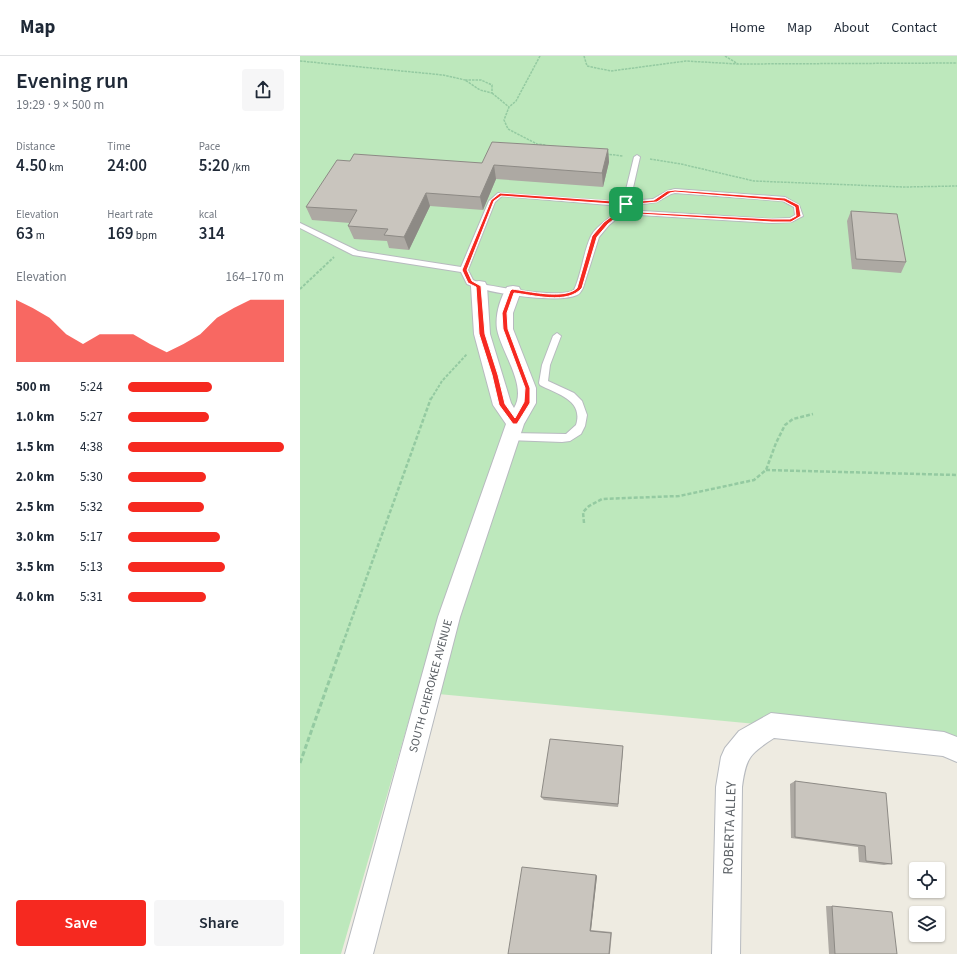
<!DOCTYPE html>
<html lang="en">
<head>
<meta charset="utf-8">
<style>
	:root { --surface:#fff; --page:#f6f6f7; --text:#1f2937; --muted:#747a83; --line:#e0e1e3; --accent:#f62920 }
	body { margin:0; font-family:"Source Sans 3",sans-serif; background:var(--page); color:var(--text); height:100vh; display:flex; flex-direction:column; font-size:15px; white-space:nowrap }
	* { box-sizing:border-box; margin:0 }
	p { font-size:13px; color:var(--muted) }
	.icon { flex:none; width:22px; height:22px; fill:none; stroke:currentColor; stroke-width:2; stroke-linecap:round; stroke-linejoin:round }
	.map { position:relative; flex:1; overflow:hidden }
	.panel { display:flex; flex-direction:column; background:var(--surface); width:300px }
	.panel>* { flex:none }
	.controls { position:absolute; left:609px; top:806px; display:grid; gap:8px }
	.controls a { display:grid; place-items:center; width:36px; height:36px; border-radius:4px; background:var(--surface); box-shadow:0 1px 3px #0004; font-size:20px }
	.pin { position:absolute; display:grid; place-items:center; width:34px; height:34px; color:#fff; margin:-17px; border-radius:8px; box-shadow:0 2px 6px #0006 }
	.round { display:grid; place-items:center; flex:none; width:42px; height:42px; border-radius:4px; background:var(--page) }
	.headline { display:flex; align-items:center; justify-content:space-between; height:68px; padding:0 16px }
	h1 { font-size:22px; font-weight:600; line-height:30px }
	.figures { display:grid; grid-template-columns:repeat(3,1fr); gap:6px; height:68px; padding:4px 16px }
	.figures div { display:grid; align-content:center }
	.figures b { font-size:17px; font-weight:600 }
	.figures small { font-size:11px; font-weight:400 }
	.figures p { font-size:11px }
	.chart { height:112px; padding:8px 16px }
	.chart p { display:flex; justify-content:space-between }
	.chart svg { width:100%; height:72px; margin-top:4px; fill:var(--accent); opacity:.7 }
	.cta { display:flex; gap:8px; margin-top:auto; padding:8px 16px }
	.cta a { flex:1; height:46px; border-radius:4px; background:var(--accent); color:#fff; font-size:16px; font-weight:600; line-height:46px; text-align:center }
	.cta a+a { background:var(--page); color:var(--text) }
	ul { padding:0 16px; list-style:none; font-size:13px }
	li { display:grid; grid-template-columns:64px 48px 1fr; align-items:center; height:30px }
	li i { height:10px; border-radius:5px; background:var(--accent) }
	header { display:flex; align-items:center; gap:24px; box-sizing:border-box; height:56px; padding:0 20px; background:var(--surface); border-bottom:1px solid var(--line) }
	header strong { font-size:19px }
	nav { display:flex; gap:22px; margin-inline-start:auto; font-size:14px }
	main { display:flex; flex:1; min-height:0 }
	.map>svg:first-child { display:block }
	.green { fill:#bde8bc }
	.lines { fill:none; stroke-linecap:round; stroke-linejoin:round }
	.service-casing { stroke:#b7babf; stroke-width:2 }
	.minor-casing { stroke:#b7babf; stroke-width:2 }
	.path-far3 { stroke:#94caa1; stroke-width:1.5; stroke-dasharray:2.5 1; stroke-linecap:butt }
	.path-far2 { stroke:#94caa1; stroke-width:2; stroke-dasharray:3 1.5; stroke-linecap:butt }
	.path-far1 { stroke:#94caa1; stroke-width:2.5; stroke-dasharray:4 2; stroke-linecap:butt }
	.path { stroke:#94caa1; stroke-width:3; stroke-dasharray:5 2.5; stroke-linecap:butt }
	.service { fill:#fff; fill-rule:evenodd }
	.minor { fill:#fff; fill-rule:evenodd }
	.wall { fill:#ada9a3 }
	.shaded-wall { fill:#8d8a85 }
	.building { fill:#c9c5be; stroke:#8d8a85 }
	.route { fill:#f62920; stroke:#fff; fill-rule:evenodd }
	.labels { text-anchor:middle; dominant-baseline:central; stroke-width:3; stroke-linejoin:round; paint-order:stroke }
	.street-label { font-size:12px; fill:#5a5f64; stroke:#fff }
	.near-street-label { font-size:14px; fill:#5a5f64; stroke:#fff }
</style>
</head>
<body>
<header>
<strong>Map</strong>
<nav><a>Home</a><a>Map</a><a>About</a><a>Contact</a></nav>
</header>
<main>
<section class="panel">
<div class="headline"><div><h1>Evening run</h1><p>19:29 · 9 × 500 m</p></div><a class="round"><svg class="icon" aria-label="share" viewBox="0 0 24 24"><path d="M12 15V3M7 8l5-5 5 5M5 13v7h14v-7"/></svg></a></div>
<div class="figures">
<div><p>Distance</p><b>4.50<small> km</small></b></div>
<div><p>Time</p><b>24:00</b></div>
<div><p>Pace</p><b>5:20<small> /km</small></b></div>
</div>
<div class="figures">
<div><p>Elevation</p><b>63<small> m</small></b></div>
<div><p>Heart rate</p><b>169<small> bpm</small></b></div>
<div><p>kcal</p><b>314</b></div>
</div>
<div class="chart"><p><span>Elevation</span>164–170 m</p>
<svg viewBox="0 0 160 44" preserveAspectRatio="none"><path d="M0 44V6L10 11L20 17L30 27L40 33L50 27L60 27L70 27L80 33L90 38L100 33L110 27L120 17L130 11L140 6L150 6L160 6V44z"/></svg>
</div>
<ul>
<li><b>500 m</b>5:24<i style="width:54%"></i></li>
<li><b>1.0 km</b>5:27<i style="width:52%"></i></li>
<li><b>1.5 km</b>4:38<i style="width:100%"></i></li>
<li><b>2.0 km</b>5:30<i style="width:50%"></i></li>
<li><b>2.5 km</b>5:32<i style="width:49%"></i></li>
<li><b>3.0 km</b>5:17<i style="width:59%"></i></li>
<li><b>3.5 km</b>5:13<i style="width:62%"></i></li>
<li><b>4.0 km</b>5:31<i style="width:50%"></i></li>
</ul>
<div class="cta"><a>Save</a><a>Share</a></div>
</section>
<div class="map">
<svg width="657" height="898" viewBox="0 0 657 898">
	<rect width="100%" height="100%" fill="#eeebe1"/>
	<!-- green -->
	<path class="green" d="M0,0h657v687l-540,-51 -76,262h-41z"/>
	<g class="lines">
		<!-- service casing -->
		<g class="service-casing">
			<path id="service" d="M337,99l3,2 -10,44 23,-2 14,-8 8,-2 110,8 14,8 4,11 -12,6 -19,1 -149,-9 -14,11 -10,12 -16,51c-2,3 -3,6 -6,7 -19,9 -90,-2 -110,-11l-6,-12 -108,-17 -53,-27v-5l58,28 103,16 28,-66 9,-8 125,9 11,-45zM375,137l108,8 11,6 1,8 -5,3 -18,1 -146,-9 2,-4 29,-4 14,-8zM202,140l119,10c-7,12 -23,17 -30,30 -8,17 -9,37 -17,54 -15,9 -74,-3 -93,-6l-8,-4 -5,-10 27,-68z
				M257,277l4,3 -11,29 -2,16 26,12 8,8 5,14 -2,11 -4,8 -11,7 -8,1 -55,-2 -2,-3 5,-4 56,1 10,-9c8,-25 -19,-31 -36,-40l-1,-2 3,-18 11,-29z"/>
		</g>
		<!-- minor casing -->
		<g class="minor-casing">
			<path id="minor" d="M179,225l6,1 2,4 3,48 21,69 3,5c14,-22 -13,-56 -17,-79 -2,-14 3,-30 10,-42l6,-1 6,1 2,4 -8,22v16l23,59v15l-12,21 -64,193 -87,337h-28l93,-337 68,-193 -13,-19 -19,-71 -3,-48 2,-4z
				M471,657l173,19 13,5v25l-14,-6 -169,-18c-25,16 -28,20 -32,49l-2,167h-28l4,-167 5,-30 4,-9 14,-17z"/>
		</g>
		<!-- path-far3 -->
		<path class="path-far3" d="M240,0l-24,45 -7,6 -5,13 4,9 29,15 9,1
			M284,0l3,10 24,5 75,-10 52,3 219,-1
			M425,0l13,8
			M0,5l143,14 22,5
			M165,24h16l11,5v8l-12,-3z
			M192,37l17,14
			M306,98l17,2
			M350,103l31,5 73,17 150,6 53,-1"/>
		<!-- path-far2 -->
		<path class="path-far2" d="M0,233l34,-32
			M131,343l11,-18 25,-27"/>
		<!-- path-far1 -->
		<path class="path-far1" d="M466,414l191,5
			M284,467l-1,-11 6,-6 13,-7 77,-3 75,-16 12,-10 10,-27 9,-18 8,-6 20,-5
			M43,587l88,-245"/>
		<!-- path -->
		<path class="path" d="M0,707l43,-121"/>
		<!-- service -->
		<use href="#service" class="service"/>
		<!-- minor -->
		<use href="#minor" class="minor"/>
	</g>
	<!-- wall -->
	<path class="wall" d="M308,93l1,13 -6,25 -107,-8 -13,31 -53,-4 -21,44 -20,-2 -2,-7 -33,-2 -6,-13 2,-3 -38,-3 -6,-13 44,-46 132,2z
		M551,155l55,51 -5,11 -49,-4 -5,-48z
		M323,690l-5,61 -74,-7 -3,-3z
		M495,725l97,83 -8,1 -25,-3 -1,-15 -67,-9 -1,-54z
		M297,820l-6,54 21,2 -2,22h-102z
		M526,850h6l65,48h-68z"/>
	<!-- shaded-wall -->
	<path class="shaded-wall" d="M308,93l1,13 -6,25 -1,-14z
		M194,109l2,14 -13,31 -3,-13z
		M126,137l4,13 -21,44 -5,-13z
		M323,690v4l-5,57v-3z
		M296,819l1,1 -6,54 -1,1z"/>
	<!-- building -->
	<path class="building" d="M192,86l116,7 -6,24 -108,-8 -14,32 -54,-4 -22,44 -20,-2 4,-6 -40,-3 9,-16 -51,-3 31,-47 13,1 4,-7 128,9z
		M551,155l46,3 9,48 -50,-3z
		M250,683l73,7 -5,58 -77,-7z
		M495,725l91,12 6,71 -26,-3 -1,-15 -70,-9z
		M222,811l74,8 -6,56 21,2 -2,21h-101z
		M532,850l60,6 5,42h-62z"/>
	<!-- route -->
	<path class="route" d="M375,134l110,8 14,7 2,11 -10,6h-19l-150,-9 -14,11 -11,13 -15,51c-14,17 -49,7 -68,5l-7,20 1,16 22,59v15l-13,21h-4l-14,-19 -7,-30 -13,-41 -3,-47 -8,-4 -6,-13 29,-70 9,-7 126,9 28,-2 13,-9zM375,136l109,9 11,6 1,9 -6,3h-18l-153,-8 -15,11 -12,14 -15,52c-12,12 -49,3 -65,1l-2,2 -8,22 1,16 22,59 -1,14 -9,16 -10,-14 -7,-29 -13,-41 -4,-48 -9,-5 -5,-11 27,-69 7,-5 125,9 31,-3 13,-9z"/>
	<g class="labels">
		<!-- street labels -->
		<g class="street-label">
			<text transform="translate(131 630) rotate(-75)">SOUTH CHEROKEE AVENUE</text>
		</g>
		<!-- near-street labels -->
		<g class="near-street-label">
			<text transform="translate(430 772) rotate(-88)">ROBERTA ALLEY</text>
		</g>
	</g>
</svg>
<div class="controls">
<a><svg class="icon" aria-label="locate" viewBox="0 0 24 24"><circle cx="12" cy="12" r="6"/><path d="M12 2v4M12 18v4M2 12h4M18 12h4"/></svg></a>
<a><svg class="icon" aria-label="layers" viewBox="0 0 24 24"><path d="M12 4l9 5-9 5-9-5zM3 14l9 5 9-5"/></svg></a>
</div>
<div class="pin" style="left:326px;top:148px;background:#1e9e55"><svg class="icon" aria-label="arrive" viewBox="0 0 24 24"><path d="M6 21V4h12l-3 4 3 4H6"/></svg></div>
</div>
</main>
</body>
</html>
